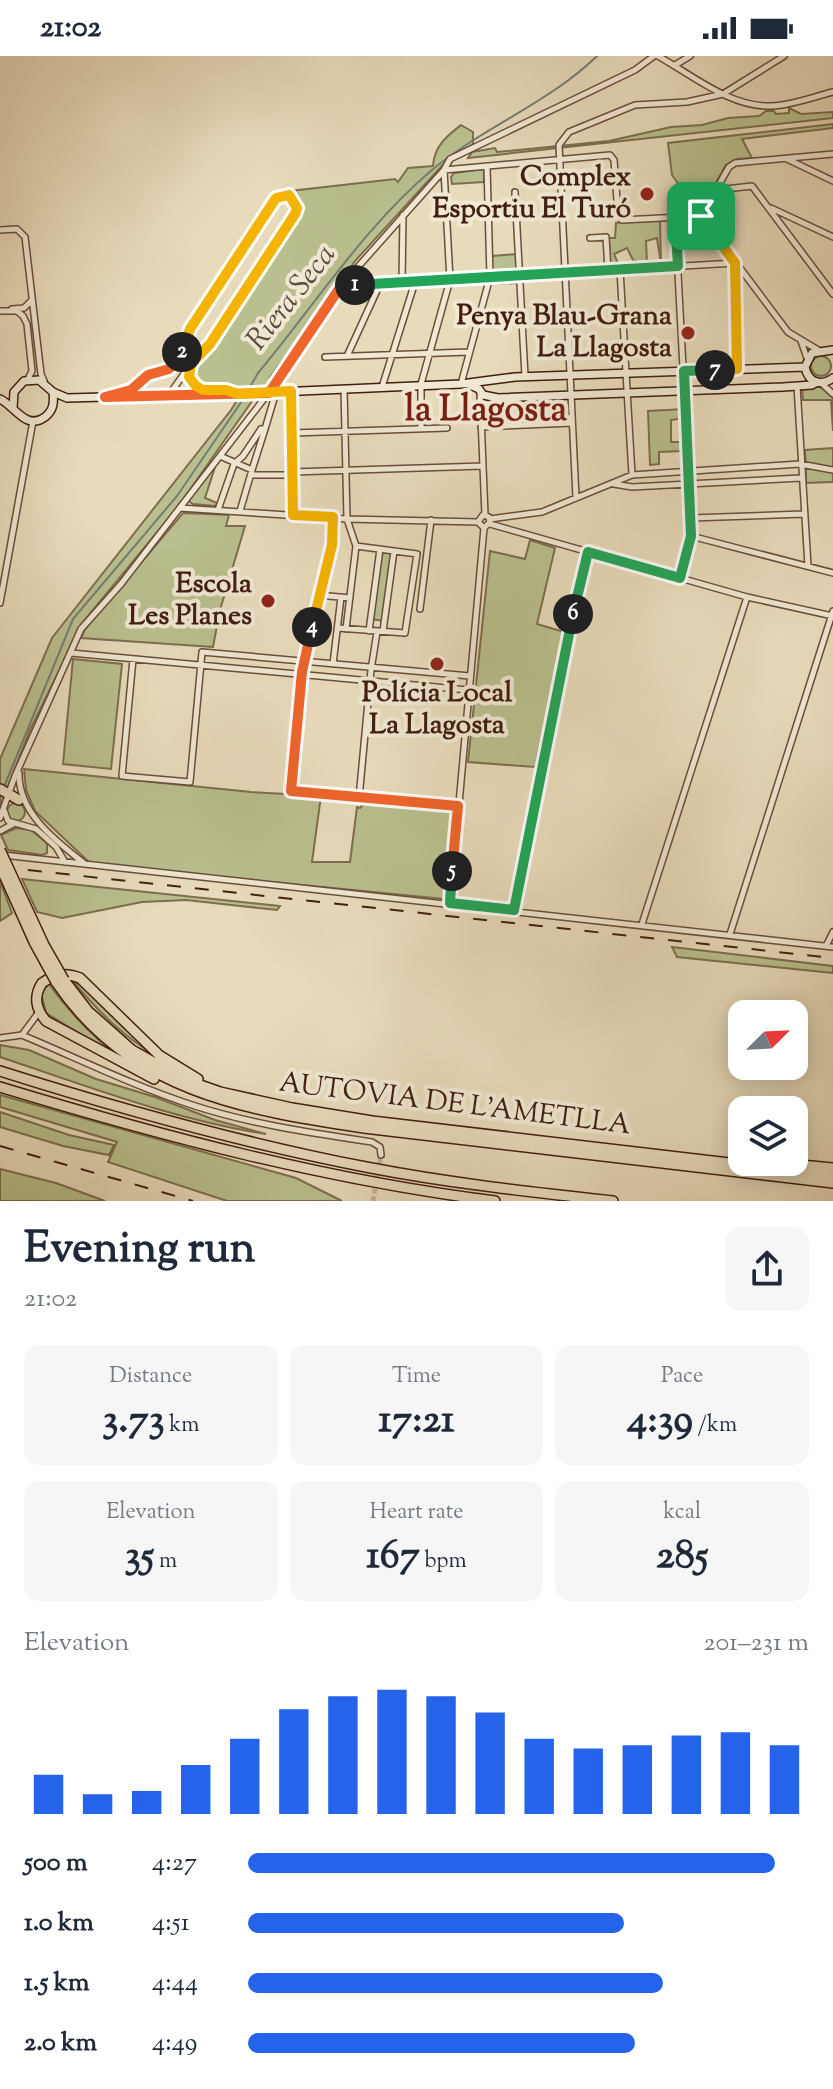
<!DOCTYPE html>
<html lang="en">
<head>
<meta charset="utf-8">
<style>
	:root { --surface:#fff; --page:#f6f6f7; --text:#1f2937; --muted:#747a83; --accent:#2563eb }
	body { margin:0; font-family:"Sorts Mill Goudy",serif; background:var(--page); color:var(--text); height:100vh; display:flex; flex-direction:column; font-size:30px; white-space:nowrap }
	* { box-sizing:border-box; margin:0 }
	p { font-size:26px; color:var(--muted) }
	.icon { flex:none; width:44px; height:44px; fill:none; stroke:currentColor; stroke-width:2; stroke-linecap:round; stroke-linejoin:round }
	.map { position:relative; height:1145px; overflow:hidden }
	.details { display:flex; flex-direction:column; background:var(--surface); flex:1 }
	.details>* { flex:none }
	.needle { width:52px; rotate:66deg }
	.tools { position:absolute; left:728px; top:944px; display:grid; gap:16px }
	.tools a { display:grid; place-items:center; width:80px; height:80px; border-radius:16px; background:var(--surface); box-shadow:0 4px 20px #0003; font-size:40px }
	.pin { position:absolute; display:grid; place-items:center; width:68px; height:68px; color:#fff; margin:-34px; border-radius:16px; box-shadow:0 4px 12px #0006 }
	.km { position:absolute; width:40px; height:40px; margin:-20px; border-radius:50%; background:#222; color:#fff; font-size:22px; line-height:40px; text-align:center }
	.round { display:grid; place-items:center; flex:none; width:84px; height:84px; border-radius:16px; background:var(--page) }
	.summary { display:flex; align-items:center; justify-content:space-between; height:136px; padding:0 24px }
	h1 { font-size:44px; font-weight:800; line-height:60px }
	.metrics { display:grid; grid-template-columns:repeat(3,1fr); gap:12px; height:136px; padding:8px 24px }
	.metrics div { display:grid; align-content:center; border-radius:16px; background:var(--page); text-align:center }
	.metrics b { font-size:40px; font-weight:800 }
	.metrics small { font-size:22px; font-weight:400 }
	.metrics p { font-size:22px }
	.chart { height:224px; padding:16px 24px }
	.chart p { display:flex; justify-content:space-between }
	.chart svg { width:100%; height:144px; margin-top:8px; stroke:var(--accent); stroke-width:6 }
	ul { padding:0 24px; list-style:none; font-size:26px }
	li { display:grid; grid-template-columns:128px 96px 1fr; align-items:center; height:60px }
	li i { height:20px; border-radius:10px; background:var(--accent) }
	.status { display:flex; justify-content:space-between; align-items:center; height:56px; padding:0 40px; background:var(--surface); direction:ltr }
	.status svg { height:22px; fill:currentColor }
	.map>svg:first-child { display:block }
	.green { fill:#b9bf8e; stroke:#7d6e4e; stroke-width:2 }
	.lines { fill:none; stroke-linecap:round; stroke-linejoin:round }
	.stream { stroke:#757c74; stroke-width:2 }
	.minor-tunnel { stroke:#c7b599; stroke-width:5; stroke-dasharray:5 2.5; stroke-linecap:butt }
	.minor-casing { stroke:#6b4d3a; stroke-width:8 }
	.secondary-casing { stroke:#411e0f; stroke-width:10 }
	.motorway-casing { stroke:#411e0f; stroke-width:12 }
	.minor { stroke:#f0e8d3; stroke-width:5 }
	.secondary { stroke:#f0e8d3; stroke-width:7 }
	.motorway { stroke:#e8dbbb; stroke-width:9 }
	.rail { stroke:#411e0f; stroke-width:2; stroke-dasharray:14 14; stroke-linecap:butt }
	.motorway-bridge-casing { stroke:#411e0f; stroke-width:12; stroke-linecap:butt }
	.motorway-bridge { stroke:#e8dbbb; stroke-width:9 }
	.split-1-casing { stroke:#fff; stroke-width:16 }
	.split-2-casing { stroke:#fff; stroke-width:16 }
	.split-3-casing { stroke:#fff; stroke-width:16 }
	.split-4-casing { stroke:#fff; stroke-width:16 }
	.split-5-casing { stroke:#fff; stroke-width:16 }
	.split-6-casing { stroke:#fff; stroke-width:16 }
	.split-7-casing { stroke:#fff; stroke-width:16 }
	.split-8-casing { stroke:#fff; stroke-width:16 }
	.split-1 { stroke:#22a559; stroke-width:10 }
	.split-2 { stroke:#f0652b; stroke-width:10 }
	.split-3 { stroke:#f5b400; stroke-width:10 }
	.split-4 { stroke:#f5b400; stroke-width:10 }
	.split-5 { stroke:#f0652b; stroke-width:10 }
	.split-6 { stroke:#22a559; stroke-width:10 }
	.split-7 { stroke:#22a559; stroke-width:10 }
	.split-8 { stroke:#f5b400; stroke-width:10 }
	.poi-dot { fill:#8f2418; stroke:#f0e8d3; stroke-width:3 }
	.labels { text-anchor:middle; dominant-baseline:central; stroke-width:8; stroke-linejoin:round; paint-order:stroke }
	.poi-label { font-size:28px; font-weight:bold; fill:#411e0f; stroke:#f0e8d3; text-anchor:end }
	.street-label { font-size:28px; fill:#411e0f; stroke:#f0e8d3 }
	.water-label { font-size:30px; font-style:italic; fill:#5b4d41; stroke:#f0e8d3 }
	.district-label { font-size:36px; font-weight:bold; fill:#7a1f14; stroke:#f0e8d3 }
</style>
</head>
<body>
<div class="status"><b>21:02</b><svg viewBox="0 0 49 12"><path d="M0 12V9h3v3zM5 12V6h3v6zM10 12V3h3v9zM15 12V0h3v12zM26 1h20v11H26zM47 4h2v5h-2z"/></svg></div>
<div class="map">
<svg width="833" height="1145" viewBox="0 0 833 1145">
	<rect width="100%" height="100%" fill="#e8dbbb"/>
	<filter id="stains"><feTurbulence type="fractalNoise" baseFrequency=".0025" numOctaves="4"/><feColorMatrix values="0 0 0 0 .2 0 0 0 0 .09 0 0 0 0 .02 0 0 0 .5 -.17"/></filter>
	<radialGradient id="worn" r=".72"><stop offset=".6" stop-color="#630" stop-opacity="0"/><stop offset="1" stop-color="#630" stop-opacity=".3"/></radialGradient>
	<!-- green -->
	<path class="green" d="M789,52l12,6 32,-2v6l-365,40 4,-6 23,-4 2,4 112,-11 62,-14 31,-2 26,-7 31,-2 7,-5h8l2,3 13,-1z
		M833,68v4l-91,11 10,19 -15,1 -11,6 -27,48 -27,-38 -4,-32z
		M461,69l12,7v13l-24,13 -93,102 -85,116 7,-3 -10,14h-6l-85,121 -94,114 -53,108 -30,77v-48l52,-121 179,-228 14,-22 -47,-3 -8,-13 8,-13 15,-9 85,-128 6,-14 -6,-12 -8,-5 105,-12 3,3 10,-14 25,-2c1,-20 14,-30 28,-41z
		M484,113v13l-32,2 -1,-7 3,-4z
		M660,162l1,46 -4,-26 -11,3 1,23 -9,1 -2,-4 -2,1 -7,-14 -13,6 6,14h-10l-1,-30h6l1,-15z
		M518,198l2,29 -28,1v-28z
		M811 310a10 10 0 1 1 20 0a10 10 0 1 1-20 0Z
		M802,331h18l13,7v37l-2,-31h-28z
		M684,353l1,9 -14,2v22h12v9l-24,1v12l-9,1 -2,-54z
		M833,392v34l-27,1 -1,-33z
		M217,405l-12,37 12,5 -2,3 -22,-2 -6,-4z
		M183,457l46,2 -3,11h19l-25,84 -7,37 -132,-9 4,-9z
		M530,484l25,8 -18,76 27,8 -29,135 -67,-5 22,-211 35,8z
		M380,493l14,2 -10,70 -13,-2z
		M73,603l49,5 -11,105 -48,-5z
		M24,713l227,23 70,4 -9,66h38l7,-55 3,1 5,-6 86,9 -7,88 -353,-35 -56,-53 -9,-21z
		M7 756a9 9 0 1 1 18 0a9 9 0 1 1-18 0Z
		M16,772l15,2 16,13v10l-5,2 -34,-5 -7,-15z
		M22,823l258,27 -3,4 -91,-10 -44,2 -80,16 -25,-6z
		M0,825l12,32 -12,8z
		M672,891l161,19v7l-156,-16z
		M71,923l11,7 81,75c-40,-25 -62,-46 -92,-82z
		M49,928c22,31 45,54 75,77l-78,-48 -5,-20z
		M0,989l29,5 67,29 59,18 60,23 51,14c-91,-14 -179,-48 -266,-77z
		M0,1039l296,83 46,23h-115l-119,-39 9,-20 -117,-35z
		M0,1056l69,23 45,10 -5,10 -46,-9 -63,-19z
		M0,1113l56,14 49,18h-105z"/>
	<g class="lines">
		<!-- stream -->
		<path class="stream" d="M247,336l11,-19c57,-68 106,-146 174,-203 51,-43 117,-67 165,-114
			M4,731l69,-168 104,-123 67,-98"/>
		<!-- minor-tunnel -->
		<path class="minor-tunnel" d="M373,1145l8,-46"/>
		<!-- minor casing -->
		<g class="minor-casing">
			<path id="minor" d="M658,0c34,19 73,52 114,50 20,-1 41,-9 61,-14
				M675,9l15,-9
				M787,103l46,22
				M717,134l35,-4 81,108
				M515,136l10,184
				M771,152l62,29
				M701,160l87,116 30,18
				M701,160l28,-49 6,-4 98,-9
				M675,161l16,301v18l-11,42
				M0,174l17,-1 8,8 16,137 3,7
				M590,182l16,-1 2,34
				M620,214l12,205
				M402,226l1,-67
				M342,230l393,-23 2,106
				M12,253l12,-1 7,-7
				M0,255h17l6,5 4,8 5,47 -4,8
				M801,285l6,17
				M347,300l33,-72
				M325,301l144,-5
				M189,313c1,24 22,20 40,22
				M821,327l12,11
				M461,328l29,-107 -3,-111
				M797,330l11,180
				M382,331l33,-105
				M344,333l3,130 9,27 -10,83
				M291,335l2,123
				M480,337l5,122
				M114,339l17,-5 17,-15 21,-6 5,-5 16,-35 86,-131 13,-3 8,13 -2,6 -85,130 -12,10 -29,41
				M481,371l91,-4
				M421,372v-44l29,-104 -6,-110 166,-15 4,5 4,53 4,7 79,-4
				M265,373l11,-37
				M292,377l155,-5
				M220,400l32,14 13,-41h-4
				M235,407l8,-7 18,-27
				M292,416l191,-6
				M251,419h41
				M614,428l18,3 169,-9
				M576,441l-17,-352 10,-13 66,-27 52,-3 36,-8 61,-38
				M180,452l167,11 131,3
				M218,454l16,-46
				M240,455l12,-41
				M333,461c-3,51 -22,100 -30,151 -7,40 -9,83 -12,123l167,15
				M691,462l113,-4
				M490,463l52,-7 90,-37 168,-11 33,6
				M490,468l257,73 86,19
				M691,480l142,37
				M318,539l32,3
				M0,547l33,-182
				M420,553l11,-89
				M338,572l67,5 12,-79 -61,-8
				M369,575l11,-82
				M383,575l11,-80
				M71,597l397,37
				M133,603l-11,117 68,6 12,-130 268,24
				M333,608l8,-67
				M19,717c-1,40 37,68 66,91
				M359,742l12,-128 6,-38
				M4,754l4,11 28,8 20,18 9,15
				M0,762l15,-42 66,-147 40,-45 146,-189 74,-109 103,-116 6,-11 185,-89 19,-14
				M0,775l13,-7
				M3,799l830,92
				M450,847l34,-375 6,-6 -1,-5 -6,-2 -5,7 6,6
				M514,854l35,-182 39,-176
				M642,868l105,-327
				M730,878l103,-323
				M826,890l7,-14
				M22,979l17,-23
				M0,982l22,-3c57,24 112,51 170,70 58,19 120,28 180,37l8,5 1,8"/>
		</g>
		<!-- secondary casing -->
		<g class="secondary-casing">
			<path id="secondary" d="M833,294l-21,3 -7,14c3,15 15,20 28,11
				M470,329l9,4 4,6 15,3 285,-11 29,-2 5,-3
				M53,336l14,6 188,-5 206,-9 54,-7 290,-10
				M0,343c15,7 26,32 45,18 9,-7 9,-15 8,-25l-14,-12 -15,1 -10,11 -1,16"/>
		</g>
		<!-- motorway casing -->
		<g class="motorway-casing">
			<path id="motorway" d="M0,733l19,11
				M64,924l24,31 44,39 51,29 37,13 72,16 80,13 461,54
				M56,926c73,109 187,128 308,146l469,55
				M0,1015c120,38 242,72 366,96 82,16 165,25 247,34
				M154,1023l-108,-58c-10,-12 -13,-24 -4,-38 12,-9 24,-11 38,-5l79,77 39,24
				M0,1031c162,49 326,93 495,114
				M801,1109l32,3"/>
		</g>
		<!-- minor -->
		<use href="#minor" class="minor"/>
		<!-- secondary -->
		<use href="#secondary" class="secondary"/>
		<!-- motorway -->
		<use href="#motorway" class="motorway"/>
		<!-- rail -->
		<path class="rail" d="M0,811l833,91
			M0,1090l193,55"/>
		<!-- motorway-bridge casing -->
		<g class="motorway-bridge-casing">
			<path id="motorway-bridge" d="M0,794l44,95 20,35
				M0,810l34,76 22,40"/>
		</g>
		<!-- motorway-bridge -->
		<use href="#motorway-bridge" class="motorway-bridge"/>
	</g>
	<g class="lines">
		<!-- split-1 casing -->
		<g class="split-1-casing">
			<path id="split-1" d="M355,229l323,-19 -3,-49 26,-1"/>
		</g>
		<!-- split-2 casing -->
		<g class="split-2-casing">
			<path id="split-2" d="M182,296l-13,17 -21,6 -17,15 -26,7 164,-4 72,-107 14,-1"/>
		</g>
		<!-- split-3 casing -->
		<g class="split-3-casing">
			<path id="split-3" d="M182,296l8,-23 86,-131 13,-3 8,13 -2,6 -85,130 -19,20"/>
		</g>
		<!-- split-4 casing -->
		<g class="split-4-casing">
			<path id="split-4" d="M191,308l-2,13 7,9 7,4h23l12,4 53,-3 2,124 40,2 -1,28 -20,82"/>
		</g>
		<!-- split-5 casing -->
		<g class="split-5-casing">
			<path id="split-5" d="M312,571l-10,45 -11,119 167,15 -6,65"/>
		</g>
		<!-- split-6 casing -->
		<g class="split-6-casing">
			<path id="split-6" d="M452,815l-2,32 64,7 59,-296"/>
		</g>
		<!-- split-7 casing -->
		<g class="split-7-casing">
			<path id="split-7" d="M573,558l15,-62 92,26 11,-42 -7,-165 31,-1"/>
		</g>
		<!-- split-8 casing -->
		<g class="split-8-casing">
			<path id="split-8" d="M701,160l34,47 2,106 -22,1"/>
		</g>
		<!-- split-1 -->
		<use href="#split-1" class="split-1"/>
		<!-- split-2 -->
		<use href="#split-2" class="split-2"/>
		<!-- split-3 -->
		<use href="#split-3" class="split-3"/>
		<!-- split-4 -->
		<use href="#split-4" class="split-4"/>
		<!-- split-5 -->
		<use href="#split-5" class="split-5"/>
		<!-- split-6 -->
		<use href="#split-6" class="split-6"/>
		<!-- split-7 -->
		<use href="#split-7" class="split-7"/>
		<!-- split-8 -->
		<use href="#split-8" class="split-8"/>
	</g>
	<!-- markers -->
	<g class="poi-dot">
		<circle cx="647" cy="138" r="8"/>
		<circle cx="688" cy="277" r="8"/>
		<circle cx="268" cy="545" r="8"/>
		<circle cx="437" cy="608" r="8"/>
	</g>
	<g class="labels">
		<!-- poi labels -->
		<g class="poi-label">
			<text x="631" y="122">Complex<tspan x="631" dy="32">Esportiu El Turó</tspan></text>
			<text x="672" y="261">Penya Blau-Grana<tspan x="672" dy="32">La Llagosta</tspan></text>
			<text x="252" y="529">Escola<tspan x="252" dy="32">Les Planes</tspan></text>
			<text x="437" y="638" text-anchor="middle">Polícia Local<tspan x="437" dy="32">La Llagosta</tspan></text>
		</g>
		<!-- street labels -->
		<g class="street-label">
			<text transform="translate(455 1049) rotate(7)">AUTOVIA DE L'AMETLLA</text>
		</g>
		<!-- water labels -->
		<g class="water-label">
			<text transform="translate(292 242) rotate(-52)">Riera Seca</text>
		</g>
		<!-- district labels -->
		<g class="district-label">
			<text x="486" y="355">la Llagosta</text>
		</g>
	</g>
	<rect width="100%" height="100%" filter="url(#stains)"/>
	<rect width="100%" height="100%" fill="url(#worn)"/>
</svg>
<div class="tools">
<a><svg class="needle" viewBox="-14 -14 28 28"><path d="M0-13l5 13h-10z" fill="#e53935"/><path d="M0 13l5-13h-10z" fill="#747a83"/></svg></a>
<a><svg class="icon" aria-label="layers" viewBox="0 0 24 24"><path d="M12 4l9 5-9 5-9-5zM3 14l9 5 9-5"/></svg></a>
</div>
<div class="pin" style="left:701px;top:160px;background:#1e9e55"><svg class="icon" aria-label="arrive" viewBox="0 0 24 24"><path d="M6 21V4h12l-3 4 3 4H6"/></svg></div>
<b class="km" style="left:355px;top:229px">1</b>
<b class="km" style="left:182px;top:296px">2</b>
<b class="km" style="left:312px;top:571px">4</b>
<b class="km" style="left:452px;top:815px">5</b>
<b class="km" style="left:573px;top:558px">6</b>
<b class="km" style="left:715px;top:314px">7</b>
</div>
<section class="details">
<div class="summary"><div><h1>Evening run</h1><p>21:02</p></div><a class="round"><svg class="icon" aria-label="share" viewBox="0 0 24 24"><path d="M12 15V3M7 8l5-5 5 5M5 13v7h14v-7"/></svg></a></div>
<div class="metrics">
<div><p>Distance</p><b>3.73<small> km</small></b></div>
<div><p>Time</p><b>17:21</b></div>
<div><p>Pace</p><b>4:39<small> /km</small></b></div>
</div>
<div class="metrics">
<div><p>Elevation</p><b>35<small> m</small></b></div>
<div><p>Heart rate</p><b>167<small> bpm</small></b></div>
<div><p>kcal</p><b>285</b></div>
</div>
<div class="chart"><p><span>Elevation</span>201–231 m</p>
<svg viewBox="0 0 160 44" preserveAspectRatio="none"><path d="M5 44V32M15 44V38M25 44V37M35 44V29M45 44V21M55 44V12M65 44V8M75 44V6M85 44V8M95 44V13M105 44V21M115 44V24M125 44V23M135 44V20M145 44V19M155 44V23"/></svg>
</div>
<ul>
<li><b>500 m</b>4:27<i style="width:94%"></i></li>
<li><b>1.0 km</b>4:51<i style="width:67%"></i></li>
<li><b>1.5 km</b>4:44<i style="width:74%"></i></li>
<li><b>2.0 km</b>4:49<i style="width:69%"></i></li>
</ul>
</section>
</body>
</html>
